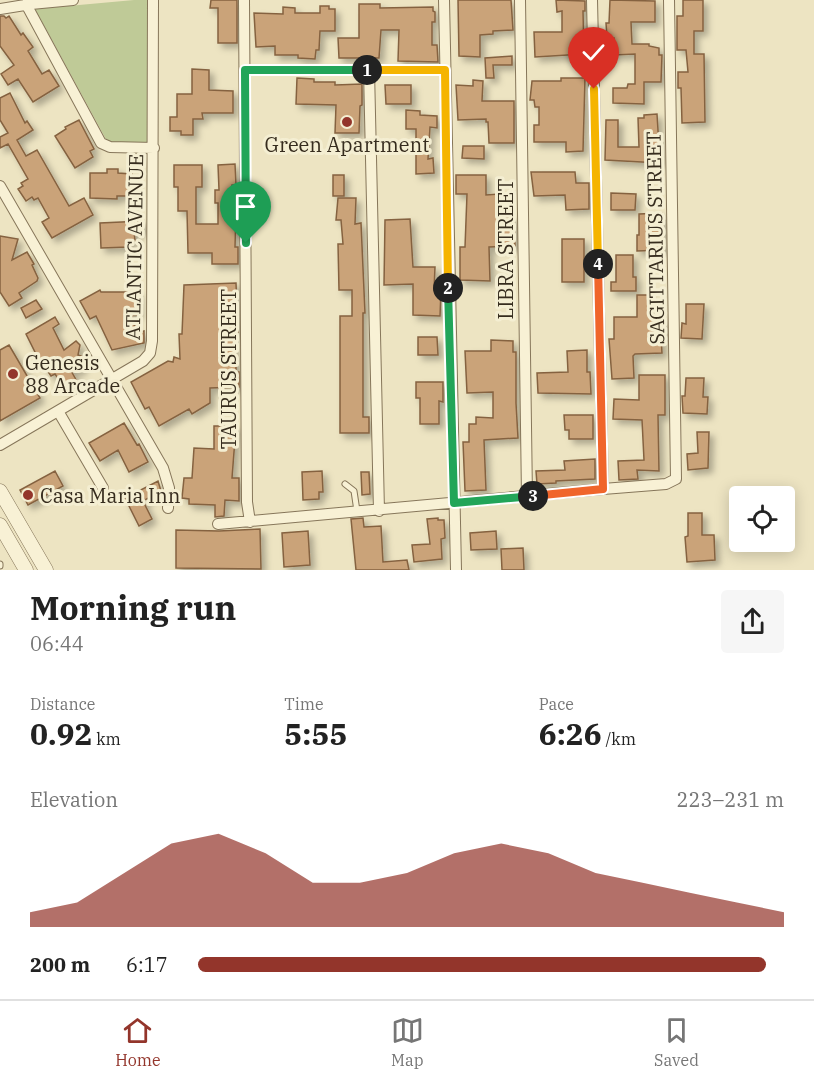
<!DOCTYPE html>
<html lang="en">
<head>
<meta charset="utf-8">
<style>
	:root { --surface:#fff; --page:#f6f6f6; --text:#222; --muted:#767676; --line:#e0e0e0; --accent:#93352b }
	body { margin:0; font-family:"IBM Plex Serif",serif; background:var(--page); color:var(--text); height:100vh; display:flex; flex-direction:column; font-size:22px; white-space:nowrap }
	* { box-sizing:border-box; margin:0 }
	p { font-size:20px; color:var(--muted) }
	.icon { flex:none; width:33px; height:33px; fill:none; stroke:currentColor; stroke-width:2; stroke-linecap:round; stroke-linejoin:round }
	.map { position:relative; height:570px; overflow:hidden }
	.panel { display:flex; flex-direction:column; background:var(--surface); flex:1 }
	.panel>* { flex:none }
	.controls { position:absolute; left:729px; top:486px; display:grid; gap:12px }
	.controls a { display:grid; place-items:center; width:66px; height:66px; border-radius:6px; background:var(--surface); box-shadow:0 3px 15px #0003; font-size:30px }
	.pin { position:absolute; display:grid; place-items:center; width:51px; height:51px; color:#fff; margin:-62px -26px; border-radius:50% 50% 50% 0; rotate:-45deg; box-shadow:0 0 6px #0007 }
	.pin .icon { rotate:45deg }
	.km { position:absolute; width:30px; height:30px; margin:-15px; border-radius:50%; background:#222; color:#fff; font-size:16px; line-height:30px; text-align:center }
	.round { display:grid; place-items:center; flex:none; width:63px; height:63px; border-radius:6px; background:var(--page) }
	.overview { display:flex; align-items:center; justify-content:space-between; height:102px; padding:0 30px }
	h1 { font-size:33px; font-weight:800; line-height:45px }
	.figures { display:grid; grid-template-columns:repeat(3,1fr); gap:9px; height:102px; padding:6px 30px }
	.figures div { display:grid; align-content:center }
	.figures b { font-size:30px; font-weight:800 }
	.figures small { font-size:16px; font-weight:400 }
	.figures p { font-size:16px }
	.chart { height:168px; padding:12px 30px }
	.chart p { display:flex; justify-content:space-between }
	.chart svg { width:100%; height:108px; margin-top:6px; fill:var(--accent); opacity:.7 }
	ul { padding:0 30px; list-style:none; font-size:20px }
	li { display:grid; grid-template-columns:96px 72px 1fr; align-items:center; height:45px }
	li i { height:15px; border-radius:8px; background:var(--accent) }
	.menu { display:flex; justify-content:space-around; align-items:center; height:84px; border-top:2px solid var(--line); background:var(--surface); font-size:16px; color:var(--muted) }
	.menu a { display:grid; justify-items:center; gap:3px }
	.menu .active { color:var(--accent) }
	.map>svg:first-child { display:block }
	.green { fill:#bfca97 }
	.building { fill:#caa379; stroke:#856240; stroke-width:1.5; filter:url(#shadow) }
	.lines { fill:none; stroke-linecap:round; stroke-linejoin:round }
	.service-casing { stroke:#86765a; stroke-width:7 }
	.minor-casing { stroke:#86765a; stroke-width:12 }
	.tertiary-casing { stroke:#86765a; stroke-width:15 }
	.service { stroke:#f8f1d5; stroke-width:5 }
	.minor { stroke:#f8f1d5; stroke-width:10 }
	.tertiary { stroke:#f8f1d5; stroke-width:14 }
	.split-1-casing { stroke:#fff; stroke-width:12 }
	.split-2-casing { stroke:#fff; stroke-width:12 }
	.split-3-casing { stroke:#fff; stroke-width:12 }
	.split-4-casing { stroke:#fff; stroke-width:12 }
	.split-5-casing { stroke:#fff; stroke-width:12 }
	.split-1 { stroke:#22a559; stroke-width:8 }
	.split-2 { stroke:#f5b400; stroke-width:8 }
	.split-3 { stroke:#22a559; stroke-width:8 }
	.split-4 { stroke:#f0652b; stroke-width:8 }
	.split-5 { stroke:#f5b400; stroke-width:8 }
	.poi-dot { fill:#93352b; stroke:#f4eed2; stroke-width:2 }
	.labels { text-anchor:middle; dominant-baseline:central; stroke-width:6; stroke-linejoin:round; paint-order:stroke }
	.poi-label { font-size:20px; fill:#362c1e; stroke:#f4eed2; text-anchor:start }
	.street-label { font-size:20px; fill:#362c1e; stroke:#f4eed2 }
</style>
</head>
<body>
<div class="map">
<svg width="814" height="570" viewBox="0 0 814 570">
	<defs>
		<filter id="shadow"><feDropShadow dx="4.5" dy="4.5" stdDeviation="3" flood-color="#0004"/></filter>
	</defs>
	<rect width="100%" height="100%" fill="#ede4c2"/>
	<!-- green -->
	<path class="green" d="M134,0h13l1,143h-40l-73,-134z"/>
	<!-- building -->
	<path class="building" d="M211,0h26v43h-19v-35h-8z
		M458,0h53l2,30 -20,1v3l-13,1v22l-21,-1z
		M556,0l29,1v10h-2l1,43 -49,3 -1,-25h28v-21l-5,1z
		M610,0l45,1v21h-24l1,22h17v2l10,2v7h3l-1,27h-17v22l-31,-1v-15h14l1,-4h7v-30l-21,1v-17h-7l-1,-15h3z
		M683,0h20v31h-9v23h10l1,68 -23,1 -1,-35h-3v-16h10l-2,-22h-9v-34h6z
		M359,4h21v4l53,-1v4l2,1v10h-3v23h5l1,17 -40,-1 1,-31h-18l-2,28h-40l-1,-20h21z
		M320,6h9v3h6v22h-15l-1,19h-3l-1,9 -17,-1v-3h-23v-9l-19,1 -2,-34 29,1v-7l12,1v5h25z
		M0,16h4l2,2 3,-2 12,19 2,-2 10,14 -5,4 14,23 7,-4 10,16 -26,16 -15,-23 -10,6 -7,-11 13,-9 -14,-19z
		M512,56v9h-19l1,13h-8l-1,-20z
		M192,69l17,1v20l24,1v22h-31l1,6h-10v16h-12v-4h-11v-14h7v-23h15z
		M297,78l17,1v3h21v3l27,-1v21l-2,1 -1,27h-24l1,-28 -40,-1z
		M561,78h24l-2,73 -17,1v-10h-32v-17h5v-18h-4l-1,-7h-4l2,-19h29z
		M473,80l10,1 -1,20h32v42h-25l-1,-21h-2v-3l-28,1 -2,-35 17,1z
		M385,85h26v19h-25z
		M10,93l15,30 2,-2 6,9 -16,10 9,16 11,-6 32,56 15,-8 9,17 -41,23 -10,-16 7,-4 -11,-20 -4,2 -2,-3 -6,4 -8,-12 5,-3 -2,-3 7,-4 -20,-35 -8,4v-11l8,-4 -8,-13v-22z
		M406,110l14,1v4l17,1v12l-7,-1 -2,32 5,-1 1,15 -18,1v-45h-10z
		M657,114l3,49 -55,-3 1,-40h12v27h21l-1,-29h6v-3z
		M79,120l15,29 -4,2 3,6 -18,11 -20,-32 11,-7 -1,-2z
		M463,146h21v13l-22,-1z
		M235,164l1,21h-4v28h4l-1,34h3v17h-26v-11h-24l-1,-42h-9v-24h-4v-22h28v22h-6v37h22v-21h-3v-13h4l-1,-25z
		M107,169h11v4l14,1 -1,22h-14v3l-27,-1v-25h17z
		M531,172h44l1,11h13v26l-23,1 -1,-15 -31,1z
		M333,175h11v21h-11z
		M456,175h30v20l13,-1v23h15l1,29 -26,1 1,34 -30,-1v-33h5l2,-53h-11z
		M611,193l25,1 -1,16h-24z
		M338,198h18l-1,26 6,-1 4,90h-2v104h6v16h-29v-117h12v-26h-13l-1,-46h5l-2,-24h-5z
		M662,213l2,37 -27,1v-16h2v-21z
		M410,219l3,48h22l-1,23h7l-1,26 -27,-1v-31l-29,1 1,-65z
		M143,221v10h-9l1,10h-6v6l-28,1 -1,-25z
		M0,236l18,3 -6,21 15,-8 7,12 -2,1 6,13 -1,3 -18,12 3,5 -13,8 -9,-14z
		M562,239h22v43h-22z
		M616,255h17v22h3v14h-25v-9h5z
		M236,283l2,49h-5l1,23h2v17h3v15l-29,1v15l-18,11 -3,-5 -30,17 -10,-19 -4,2 -14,-27 37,-21 5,1 1,-5 6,2 -1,-25h3l2,-49z
		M100,290l1,2h37v23h-6l4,18 8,-2v12l-32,7 -16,-34 -6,3 -10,-18z
		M637,295h13l1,23h13l1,17h-4l1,18 -27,1 -2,2 1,22 -22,1 -3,-40h5v-22h23z
		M36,300l6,9 -16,9 -5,-10z
		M686,304h18l-2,35 -21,-1 1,-15 4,1z
		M55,317l4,7 -6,4 11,22 12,-9 4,4 -2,10 3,1 -1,5 3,1 -3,9 -10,-2 8,14 -12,7 -11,-16 -4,2 -15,-22 -10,-20z
		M418,337h19l1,18h-20z
		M491,340l22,1v11h3v51l2,35 -34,2 2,50 -21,1 -2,-49h6v-18h7v-7l17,1v-26l-26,1 -2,-42h26z
		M9,345l31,53 -40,23v-71z
		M587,350v22h3l1,22 -53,-1 -1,-20 31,-1 -1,-21z
		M639,375h26v40h-7l1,56 -22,-1 1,9 -19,1 -1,-19 26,-1 -2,-40 -29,-1 1,-20 25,1z
		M686,378h18l-1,19h5l-1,17 -24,-1 -1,-17h3z
		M416,382h27v20l-4,-1v23h-19v-26h-4z
		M564,415h29v24h-24v-9h-4z
		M124,423l13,22 2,-1 9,18 -19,10 -11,-22 -18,11 -11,-18z
		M214,426h22l-4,52h7v23l-14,-1 -1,16 -9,1v-12l-26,-1v-5l-7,-1 2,-20h8l2,-30 20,1z
		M697,432h12l-1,36 -20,2 -1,-16 11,-1z
		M595,459v20l-39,2v2l-19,1 -1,-13 29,-1 -1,-9z
		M55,471l8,15 -35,19 -8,-15z
		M322,471l1,21h-4v7l-16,1 -1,-28z
		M361,472h8l1,22 -8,1z
		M158,481l3,10 -18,10 9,18 -13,7 -14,-28z
		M688,513h14v22h12l1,25 -28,2 -2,-25 3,-1z
		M363,518l1,9 17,-1 2,36 24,-2 2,10h-53l-5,-51z
		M438,518v2h6l1,18 -4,1 1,20 -28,3 -2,-17 18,-1 -3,-25z
		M260,529l1,40 -85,-1v-38l43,1z
		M308,531l2,34 -26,2 -2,-34z
		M496,531l1,18 -26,1 -1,-17z
		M523,548l1,22h-22l-1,-21z"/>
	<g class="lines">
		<!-- service casing -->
		<g class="service-casing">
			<path id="service" d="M345,484l9,7 3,20
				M0,564v2"/>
		</g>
		<!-- minor casing -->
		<g class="minor-casing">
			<path id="minor" d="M244,0l3,502 3,20
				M444,0l12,570
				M520,0l7,497
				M592,0l11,489
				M26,4l75,139 9,4 44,1
				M0,9l31,-5 42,-4
				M245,70h200
				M369,70l10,441
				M0,186l163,282 6,20 -1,20
				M58,411l45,77
				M0,445l143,-84 7,-8 2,-12 1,-341
				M218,524l385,-35 63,-5 10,-5 -7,-479"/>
		</g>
		<!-- tertiary casing -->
		<g class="tertiary-casing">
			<path id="tertiary" d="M0,491l46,79
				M0,525l26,45"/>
		</g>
		<!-- service -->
		<use href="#service" class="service"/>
		<!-- minor -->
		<use href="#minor" class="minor"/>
		<!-- tertiary -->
		<use href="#tertiary" class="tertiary"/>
	</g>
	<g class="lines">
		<!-- split-1 casing -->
		<g class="split-1-casing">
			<path id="split-1" d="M246,243l-1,-173h122"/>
		</g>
		<!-- split-2 casing -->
		<g class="split-2-casing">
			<path id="split-2" d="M367,70h78l3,218"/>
		</g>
		<!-- split-3 casing -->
		<g class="split-3-casing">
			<path id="split-3" d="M448,288l6,215 79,-7"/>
		</g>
		<!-- split-4 casing -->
		<g class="split-4-casing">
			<path id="split-4" d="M533,496l70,-7 -5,-225"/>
		</g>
		<!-- split-5 casing -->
		<g class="split-5-casing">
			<path id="split-5" d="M594,89l4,175"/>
		</g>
		<!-- split-1 -->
		<use href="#split-1" class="split-1"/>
		<!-- split-2 -->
		<use href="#split-2" class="split-2"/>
		<!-- split-3 -->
		<use href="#split-3" class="split-3"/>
		<!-- split-4 -->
		<use href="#split-4" class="split-4"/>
		<!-- split-5 -->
		<use href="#split-5" class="split-5"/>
	</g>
	<!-- markers -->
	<g class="poi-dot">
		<circle cx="347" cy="122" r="6"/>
		<circle cx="13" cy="374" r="6"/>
		<circle cx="28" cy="495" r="6"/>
	</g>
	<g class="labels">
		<!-- poi labels -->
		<g class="poi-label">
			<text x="347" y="144" text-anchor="middle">Green Apartment</text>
			<text x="25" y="362">Genesis<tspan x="25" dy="23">88 Arcade</tspan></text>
			<text x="40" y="495">Casa Maria Inn</text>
		</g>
		<!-- street labels -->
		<g class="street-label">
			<text transform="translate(655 238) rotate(-91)">SAGITTARIUS STREET</text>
			<text transform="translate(134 247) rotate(-89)">ATLANTIC AVENUE</text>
			<text transform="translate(505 249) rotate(-90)">LIBRA STREET</text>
			<text transform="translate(228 369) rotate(-90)">TAURUS STREET</text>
		</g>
	</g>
</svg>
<div class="controls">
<a><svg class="icon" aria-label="locate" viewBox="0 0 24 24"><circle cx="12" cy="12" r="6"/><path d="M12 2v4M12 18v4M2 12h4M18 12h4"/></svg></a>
</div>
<div class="pin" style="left:246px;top:243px;background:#1e9e55"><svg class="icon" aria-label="arrive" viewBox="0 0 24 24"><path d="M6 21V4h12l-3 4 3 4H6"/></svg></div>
<div class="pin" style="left:594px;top:89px;background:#d93025"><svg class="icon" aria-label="check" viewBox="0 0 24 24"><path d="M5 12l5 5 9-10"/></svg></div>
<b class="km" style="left:367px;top:70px">1</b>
<b class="km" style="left:448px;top:288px">2</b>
<b class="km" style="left:533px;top:496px">3</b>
<b class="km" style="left:598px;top:264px">4</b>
</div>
<section class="panel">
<div class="overview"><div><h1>Morning run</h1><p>06:44</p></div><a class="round"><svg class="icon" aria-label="share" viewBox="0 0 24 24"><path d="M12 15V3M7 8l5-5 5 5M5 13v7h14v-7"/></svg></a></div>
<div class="figures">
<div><p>Distance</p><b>0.92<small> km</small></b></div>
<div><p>Time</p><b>5:55</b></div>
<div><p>Pace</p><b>6:26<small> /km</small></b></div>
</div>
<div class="chart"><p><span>Elevation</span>223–231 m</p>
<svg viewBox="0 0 160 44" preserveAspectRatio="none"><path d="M0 44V38L10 34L20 22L30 10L40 6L50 14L60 26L70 26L80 22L90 14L100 10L110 14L120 22L130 26L140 30L150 34L160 38V44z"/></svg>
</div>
<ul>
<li><b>200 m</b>6:17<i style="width:97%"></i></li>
</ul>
</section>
<nav class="menu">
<a class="active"><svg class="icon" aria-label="home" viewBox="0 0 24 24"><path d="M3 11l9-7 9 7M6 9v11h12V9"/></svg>Home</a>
<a><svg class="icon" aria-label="map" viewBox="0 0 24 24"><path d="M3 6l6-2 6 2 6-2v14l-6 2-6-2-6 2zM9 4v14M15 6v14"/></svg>Map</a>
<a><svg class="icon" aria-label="saved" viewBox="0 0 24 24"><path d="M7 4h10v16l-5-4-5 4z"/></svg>Saved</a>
</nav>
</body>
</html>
